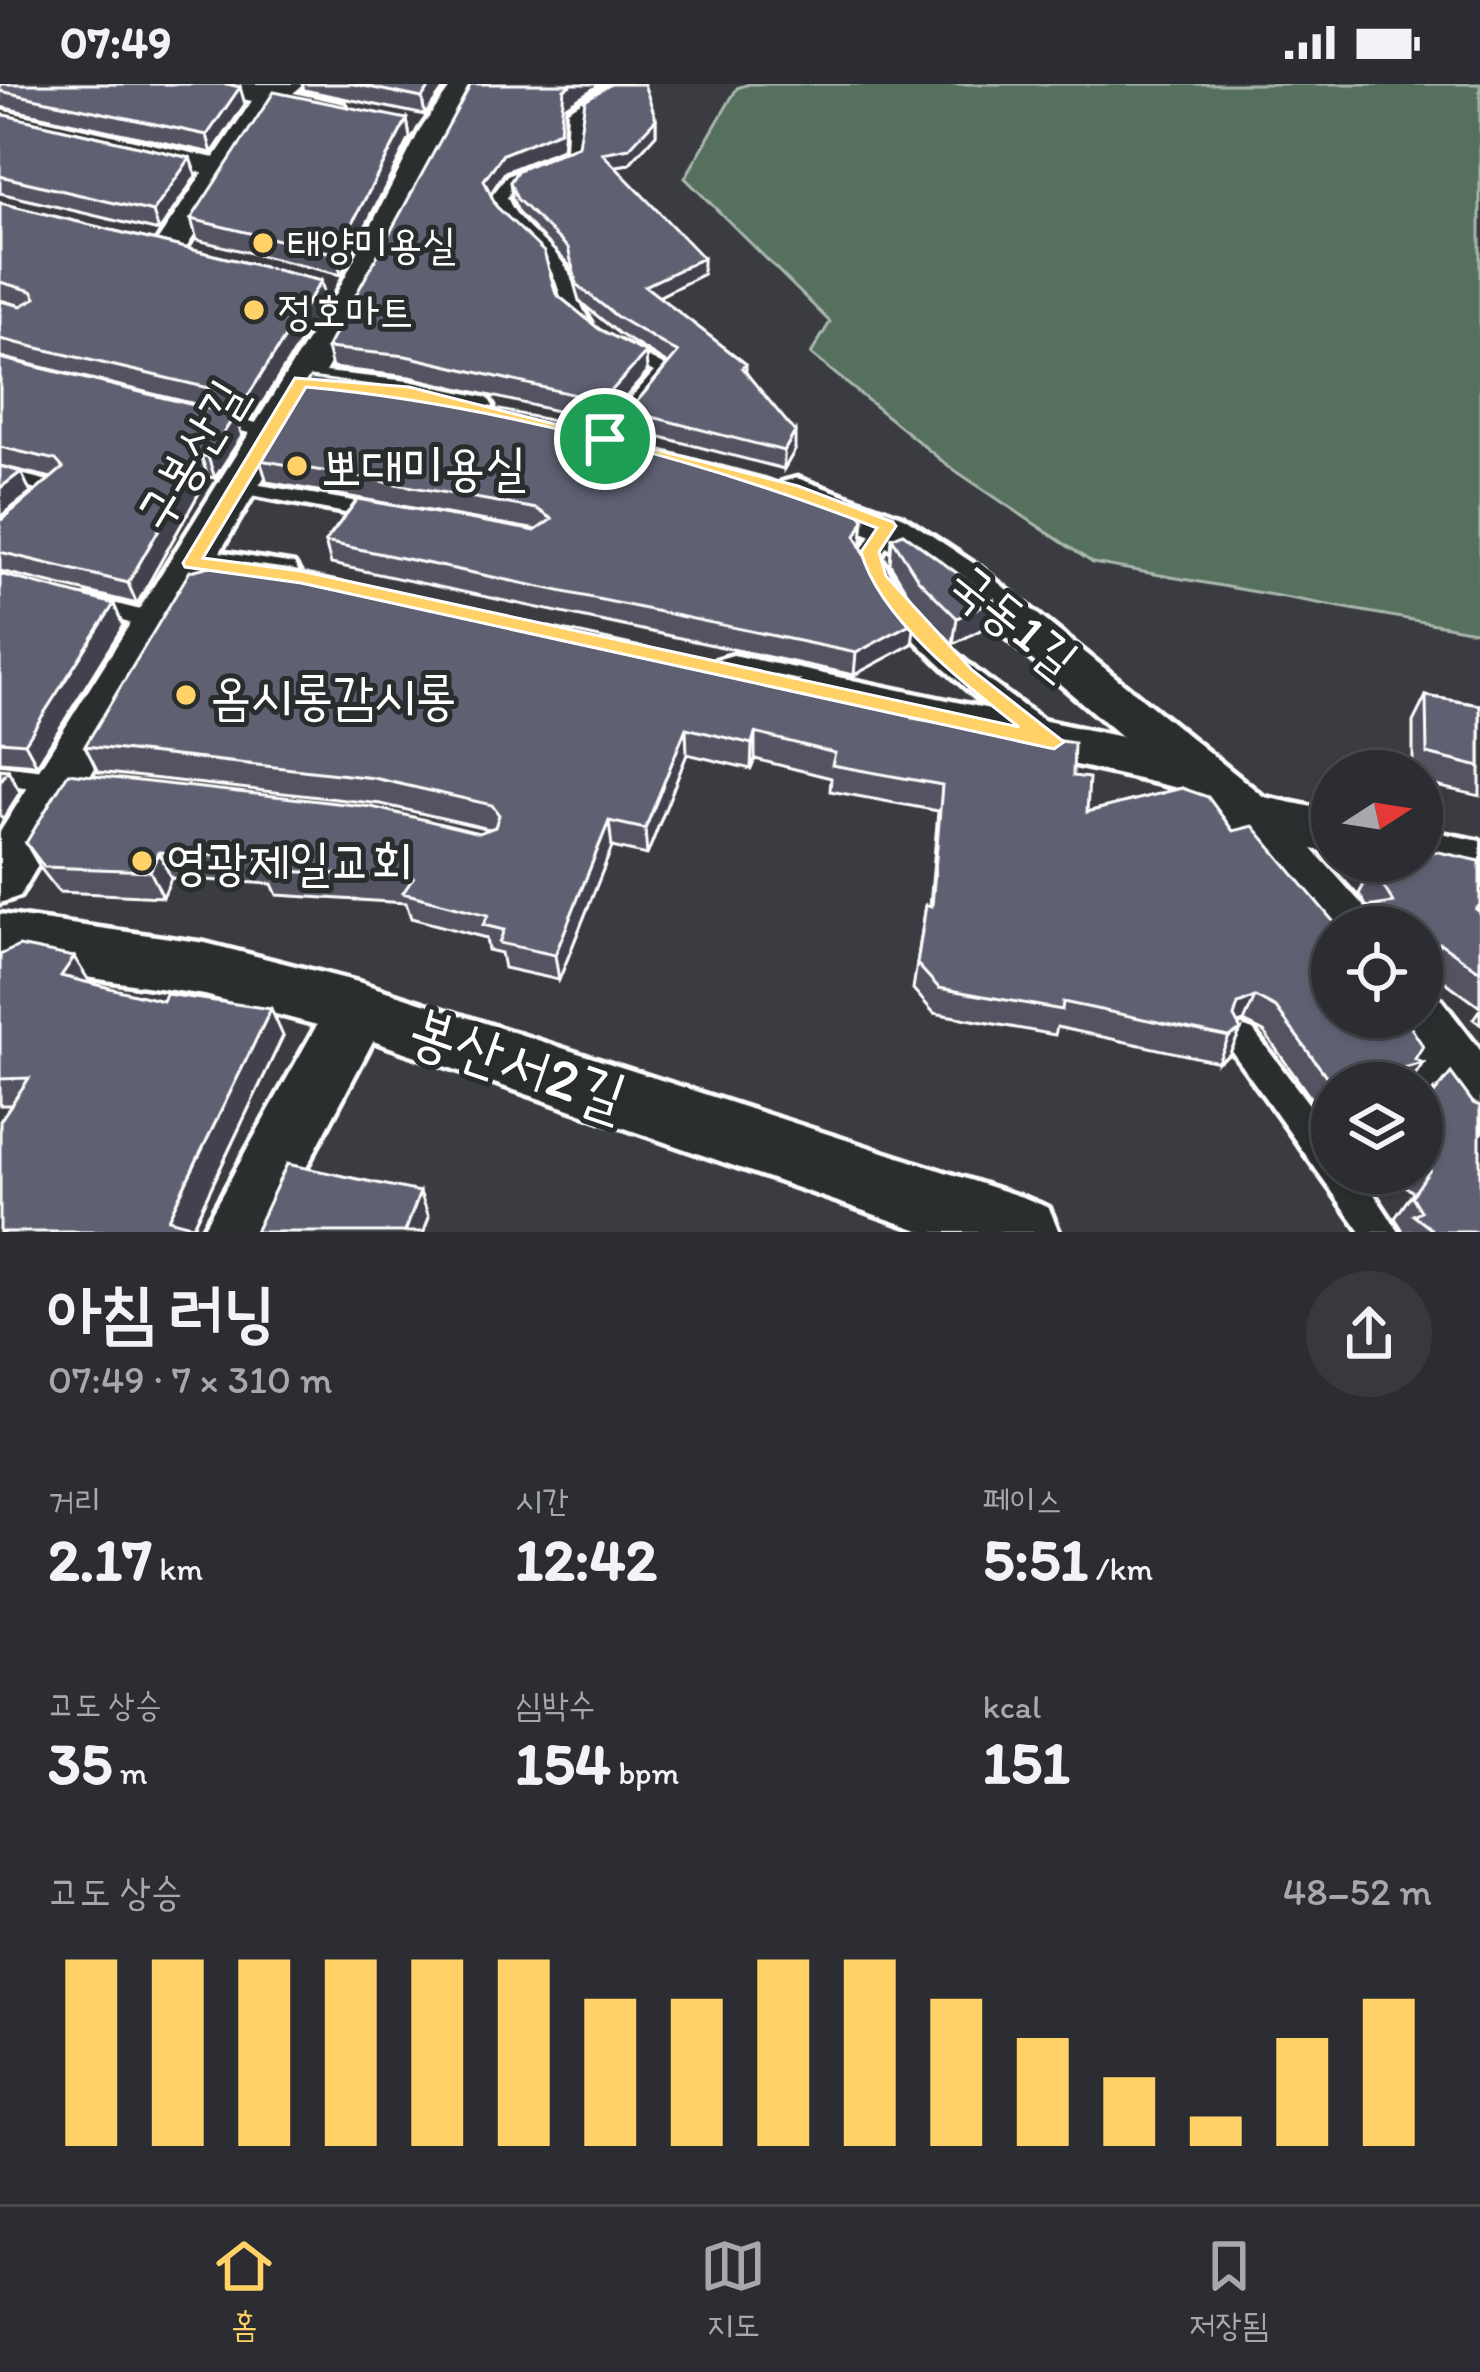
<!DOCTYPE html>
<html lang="ko">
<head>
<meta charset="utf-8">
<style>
	:root { --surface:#2c2d32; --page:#38393e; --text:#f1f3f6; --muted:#a6a8ac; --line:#48494d; --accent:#ffd166 }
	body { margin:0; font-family:Itim,"Poor Story",sans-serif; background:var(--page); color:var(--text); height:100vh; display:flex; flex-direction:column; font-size:45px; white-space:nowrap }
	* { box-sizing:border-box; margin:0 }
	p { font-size:39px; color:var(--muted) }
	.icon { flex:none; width:66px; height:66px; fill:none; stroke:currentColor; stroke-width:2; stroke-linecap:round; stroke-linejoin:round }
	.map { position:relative; height:1148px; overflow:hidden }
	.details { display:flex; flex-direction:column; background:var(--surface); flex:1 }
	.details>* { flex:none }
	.needle { width:78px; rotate:78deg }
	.fabs { position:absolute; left:1311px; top:666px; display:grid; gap:24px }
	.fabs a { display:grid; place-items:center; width:132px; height:132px; border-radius:50%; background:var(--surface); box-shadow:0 3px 9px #0004,0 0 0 3px var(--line); font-size:60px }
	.pin { position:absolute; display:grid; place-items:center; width:102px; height:102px; color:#fff; margin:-51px; border:6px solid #fff; border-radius:50%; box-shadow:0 3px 12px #0007 }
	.round { display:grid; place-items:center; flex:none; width:126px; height:126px; border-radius:63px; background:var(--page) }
	.summary { display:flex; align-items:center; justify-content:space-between; height:204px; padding:0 48px }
	h1 { font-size:66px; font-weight:800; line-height:90px }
	.stats { display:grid; grid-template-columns:repeat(3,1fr); gap:18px; height:204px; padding:12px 48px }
	.stats div { display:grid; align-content:center }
	.stats b { font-size:60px; font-weight:800 }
	.stats small { font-size:33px; font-weight:400 }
	.stats p { font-size:33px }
	.chart { height:336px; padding:24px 48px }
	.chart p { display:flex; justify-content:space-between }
	.chart svg { width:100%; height:216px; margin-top:12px; stroke:var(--accent); stroke-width:6 }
	.status { display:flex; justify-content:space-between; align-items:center; height:84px; padding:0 60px; background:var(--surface); direction:ltr }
	.status svg { height:33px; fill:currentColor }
	.tabs { display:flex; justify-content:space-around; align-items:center; height:168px; border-top:3px solid var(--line); background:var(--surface); font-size:33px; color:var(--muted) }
	.tabs a { display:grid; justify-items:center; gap:6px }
	.tabs .on { color:var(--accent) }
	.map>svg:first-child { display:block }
	.green { fill:#556f5d; stroke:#aab7ae; stroke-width:3 }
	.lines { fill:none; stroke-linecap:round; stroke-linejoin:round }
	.lane-casing { stroke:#fff; stroke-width:9 }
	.street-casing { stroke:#fff; stroke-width:9 }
	.lane { fill:#2a2d2e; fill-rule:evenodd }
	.street { fill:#2a2d2e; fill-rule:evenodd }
	.wall { fill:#525362; stroke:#fff; stroke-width:3 }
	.shaded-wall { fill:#424350; stroke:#fff; stroke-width:3 }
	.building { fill:#5f6072; stroke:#fff; stroke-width:3 }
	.route { fill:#ffd166; stroke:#fff; stroke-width:3; fill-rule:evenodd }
	.poi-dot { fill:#ffd166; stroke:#2a2d2e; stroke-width:4.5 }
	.labels { text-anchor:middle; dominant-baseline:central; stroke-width:10; stroke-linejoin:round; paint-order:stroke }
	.far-poi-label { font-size:42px; fill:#fff; stroke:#2a2d2e; text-anchor:start }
	.street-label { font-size:51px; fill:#fff; stroke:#2a2d2e }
	.poi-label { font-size:51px; fill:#fff; stroke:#2a2d2e; text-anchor:start }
	.near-street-label { font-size:60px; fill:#fff; stroke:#2a2d2e }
</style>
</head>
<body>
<div class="status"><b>07:49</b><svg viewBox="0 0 49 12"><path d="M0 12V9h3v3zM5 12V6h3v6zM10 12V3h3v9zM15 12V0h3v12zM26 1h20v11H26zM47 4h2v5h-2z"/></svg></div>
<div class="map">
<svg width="1480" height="1148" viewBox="0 0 1480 1148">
	<rect width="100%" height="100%" fill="#3a3c42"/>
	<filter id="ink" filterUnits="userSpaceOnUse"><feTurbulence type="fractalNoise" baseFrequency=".00833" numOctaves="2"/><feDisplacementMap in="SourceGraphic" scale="24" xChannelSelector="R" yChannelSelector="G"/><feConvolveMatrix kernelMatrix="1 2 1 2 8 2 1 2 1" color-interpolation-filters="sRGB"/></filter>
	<g filter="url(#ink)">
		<!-- green -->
		<path class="green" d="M749,0h731v548l-387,-69 -146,-98 -136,-111 19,-32 -145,-144 52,-90z"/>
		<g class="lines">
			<!-- lane casing -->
			<g class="lane-casing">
				<path id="lane" d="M610,0h17l-45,28 -4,45 -61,25 -10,15c11,29 38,41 55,65 14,18 14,41 29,60l-9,5 -6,-1c-17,-21 -15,-43 -29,-62 -18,-25 -45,-36 -56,-67l16,-21 59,-24 2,-42z
					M621,259l53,28 -62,72 -7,2 -10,-6 59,-67 -39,-20 -3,-4z
					M206,327l71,17 3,4 -10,6 -71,-17 -3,-4z
					M0,385l64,16 3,4 -59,50 -8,2v-18l41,-32 -41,-10z
					M237,397l145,25 11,7 -11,7 -152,-29 -3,-4z
					M887,435l11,7 -17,30c31,75 107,124 170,170l4,7 -4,7c-29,8 -139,-100 -160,-126 -14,-18 -24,-37 -32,-58l20,-35z
					M89,513l75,19 4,6 -12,8 -75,-20 -4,-5 4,-5z
					M0,681l62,7 9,3 4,7 -4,7 -9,3 -62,-7z
					M1242,942l11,4 79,105v38h28l39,59h-38l-130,-182 -4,-10 4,-10z
					M1445,954l11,4 5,10 -31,41 -8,3v-13h-19l31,-41z"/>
			</g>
			<!-- street casing -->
			<g class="street-casing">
				<path id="street" d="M195,0h109l-11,9 51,11 4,6 -14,8 -58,-12 -95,150 -12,3 -17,-10 51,-76 -203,-47v-16l214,48 38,-57 -53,-11z
					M453,0h28c-62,89 -101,194 -156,288l84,9 79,17 5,8 -5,8 -14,4 -65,-15 -96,-9 -93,158 74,12 6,10 -6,10 -16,5 -73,-10 -185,317 -20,7v-71l337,-539 83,-163z
					M797,394l105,38 77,51 285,230 68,14v42l-20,-4 55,61 9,17h-44v19l-5,-2 -97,-114 -47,-41 -467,-105 -7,-12 7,-12 17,-5 389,82 -175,-150 -75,-51 -90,-36 -6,-9 6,-9z
					M1422,745l58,12v44l-77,-18 -3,-6h22z
					M0,830l205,29 153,39 667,216 24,10 10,24h-134l-552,-191 -101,191h-71l116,-207 -112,-30 -205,-31z
					M1422,907l18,7 40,52v81l-23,-9 -70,-105h35z"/>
			</g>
			<!-- lane -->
			<use href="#lane" class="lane"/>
			<!-- street -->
			<use href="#street" class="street"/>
		</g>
		<!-- wall -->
		<path class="wall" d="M0,0l245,20 -33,49 -212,-46z
			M302,0h145l-22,31 -121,-25z
			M566,22l-4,43 -57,23 -15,22 6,12 60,88 43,35 47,24 1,20 -43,49 -194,-45 -78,-9 -5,-20z
			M0,30l190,44 6,18 -37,55 -159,-38z
			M407,35l3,19 -69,137 -144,-35 -6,-21z
			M656,35v15l-27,30 -14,2 88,108 -45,23 88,67v8l49,78 -11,19 -154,-40 -1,-18 39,-47 -50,-31 -39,-32 -10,-36 -50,-51 -7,-16 -2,-16z
			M0,119l321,78 5,20 -73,117 -253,-61v-56l22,5 -22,-6z
			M0,274l242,78 -27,42 -7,-1 -71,127 -137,-33v-50l52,-43 -52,-12z
			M260,376l602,81 -1,4 6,14 45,85 -58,31 -523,-111 -6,-22 212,-12 -270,-48z
			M892,454l101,62 -5,26 -35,18 -38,-39 -25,-41z
			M0,490l123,52 -86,139 -37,-3z
			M797,597v7l116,31 160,57 14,36 95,-24 150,295v24l-13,3 -55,-78 -20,-10 -6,2 -9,31 -11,7 -161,-35 -2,8 -121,-22 -21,-24 13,-84 4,1 8,-95 -108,-20 1,-13 -76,-19 -4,10 -64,-15 -40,101 -35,-8 -53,133 -55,-12 -3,-15 -13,-3 -2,-12 -75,-20 -5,-15 -129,-8 -5,-11 -101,-6 -8,19 -104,-5 -18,-23 -15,-26 453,-10 11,-4 -109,-25 -283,-32 -13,-26z
			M1426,612l54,9v91l-58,-13v-12h-9v-49z
			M1480,777v146l-55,-40 -3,-40h-67l12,-20 -8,-13 13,-25 47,-6z
			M0,871l90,28 193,53 -90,190 -193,6 11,-127h-11z
			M1480,925v15l-7,-5z
			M1473,1019l7,129h-80l2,-3 -7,-11 18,-26 -25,-19h34v-64z"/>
		<!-- shaded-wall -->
		<path class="shaded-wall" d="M432,0h15l-22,31 -3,-17z
			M572,0h29l-35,22 -4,43 -57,23 -18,27 -3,-19 19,-26 61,-65z
			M240,3l5,17 -33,49 -5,-18z
			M407,35l3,19 -69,137 -5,-21z
			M656,35v15l-27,30 -26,4 -1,-15z
			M190,74l6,18 -37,55 -6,-19z
			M703,174v16l-57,29 -1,-17z
			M321,197l5,20 -73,117 -6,-21z
			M646,269l1,20 -43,49 -2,-21z
			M235,331l7,21 -27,42 -7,-21z
			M795,348v18l-11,19v-18z
			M201,372l7,21 -71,127 -9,-21z
			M21,388l10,21 -31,24v-29z
			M864,435l-2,22 -7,17 1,-22z
			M993,516l-5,26 -35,18 4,-26z
			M114,520l9,22 -86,139 -12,-22z
			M915,537l-3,23 -58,31 2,-22z
			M686,644l1,26 -40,101 -2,-26z
			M755,649v26l-4,10 1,-25z
			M8,686l12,22 -17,27 -3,-4v-33z
			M609,737l3,26 -53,133 -4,-25z
			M159,768l12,26 -8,19 -13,-26z
			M1440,859l-15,24 -3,1v-21z
			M74,873l17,27 -30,-8z
			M1255,913l-11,25 -17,6 11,-24z
			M271,925l12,27 -93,196 -22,-13z
			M1241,946l-12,25 -11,7 11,-25z
			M1423,979l-13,20h-64z
			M1332,1005v18l-13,3z
			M420,1108l9,25 -5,15h-19z"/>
		<!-- building -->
		<path class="building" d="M0,0h227l13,3 -33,48 -207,-44z
			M354,0h78l-10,14z
			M471,0h101l-8,5 -4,42 -57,23 -19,26 12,26 48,46 12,42 43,35 47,24 -44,48 -196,-45 -79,-8z
			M611,0h33l12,35 -27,29 -27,5 101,105 -58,28 101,78 -4,4 53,64 -11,19 -155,-40 49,-58 -62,-37 -39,-31 -9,-37 -51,-49 -7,-17 8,-12 60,-24 7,-46z
			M274,8l133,27 -71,135 -145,-35z
			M0,30l190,44 -37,54 -153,-36z
			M0,119l321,78 -74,116 -247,-58v-38l21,5 15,-8 -4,-7 -32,-9z
			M0,274l235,57 -27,42 -7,-1 -73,127 -128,-31v-31l63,-53 -7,-8 -56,-13z
			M310,294l93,12 141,29 223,59 92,34 5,7 -8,17 11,23 23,36 25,26 -59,32 -531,-111 33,-43 177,32 17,-12 -15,-10 -277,-49z
			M0,382l21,6 -21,16z
			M903,449l90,67 -36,18 -39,-39 -26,-41z
			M227,478l65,9 505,110 -10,5 127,22 -2,10 162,25 -1,33 16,2 -2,34 95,-24 26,9 25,34 20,-5 85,101h-6v90h72l19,29 -8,13 8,4 -77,20 -14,1 -56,-76 -21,-11 -17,7 -4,13 7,13 -12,7 -166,-35 -1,8 -123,-22 -22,-24 9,-59 6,1 10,-121 -110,-20 3,-12 -80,-20 -3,11 -66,-16 -41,101 -36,-8 -54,134 -56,-12 5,-13 -21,-5 5,-10 -85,-22 10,-15 -146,-8 4,-11 -112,-7 -9,19 -106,-4 -18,-24 42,-70 304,34 107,26 16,-6 4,-12 -7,-10 -118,-27 -289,-32 105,-175z
			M0,490l114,30 -89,139 -25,-2z
			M1426,612l54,9v62l-53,-13z
			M0,685l8,1 -8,12z
			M1434,767l46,10v44l-4,4 4,3v59l-40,-28 -18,4v-20h-28l-28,-20 28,-4 -22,-34 10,-8h34l3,2z
			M19,862l55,11 -13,19 102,25 3,-7 105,15 -103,210 48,13h-216v-111l29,-43 -29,1v-124z
			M1451,989l22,30 7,3v126h-45l-22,-17 8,-4 -9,-15 18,-26 -8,-6v-55z
			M287,1080l133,28 -15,40h-150z"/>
	</g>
	<!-- route -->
	<path class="route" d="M295,294l114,9 389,99 95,36 3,4 -17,26 7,24 86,94 92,72 -10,7 -753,-166 -116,-16 -2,-4zM306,303c187,17 396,73 571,141l-16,24c19,67 104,133 158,175l-718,-156 -98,-13z"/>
	<!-- markers -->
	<g class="poi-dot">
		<circle cx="263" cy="159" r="12"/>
		<circle cx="254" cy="226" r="12"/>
		<circle cx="297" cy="382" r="12"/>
		<circle cx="186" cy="611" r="12"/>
		<circle cx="142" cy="777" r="12"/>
	</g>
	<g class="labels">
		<!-- far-poi labels -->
		<g class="far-poi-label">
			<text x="287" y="159">태양미용실</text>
			<text x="278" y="226">정호마트</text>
		</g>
		<!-- street labels -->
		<g class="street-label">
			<text transform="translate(190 371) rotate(-59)">구봉산길</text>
			<text transform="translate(1014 536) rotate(39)">국동1길</text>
		</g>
		<!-- poi labels -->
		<g class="poi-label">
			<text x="321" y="382">뽀대미용실</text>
			<text x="210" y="611">옴시롱감시롱</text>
			<text x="166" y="777">영광제일교회</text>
		</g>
		<!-- near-street labels -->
		<g class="near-street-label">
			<text transform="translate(518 978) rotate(19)">봉산서2길</text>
		</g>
	</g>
</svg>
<div class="fabs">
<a><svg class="needle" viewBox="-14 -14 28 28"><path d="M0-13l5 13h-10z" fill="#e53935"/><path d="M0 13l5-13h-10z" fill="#a6a8ac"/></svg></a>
<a><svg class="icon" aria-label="locate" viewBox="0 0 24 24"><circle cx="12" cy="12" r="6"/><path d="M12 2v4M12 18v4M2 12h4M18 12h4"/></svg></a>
<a><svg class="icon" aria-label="layers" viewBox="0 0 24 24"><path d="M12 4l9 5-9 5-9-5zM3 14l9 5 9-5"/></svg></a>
</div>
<div class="pin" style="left:605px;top:355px;background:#1e9e55"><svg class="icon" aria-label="arrive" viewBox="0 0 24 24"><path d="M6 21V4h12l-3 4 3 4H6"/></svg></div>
</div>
<section class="details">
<div class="summary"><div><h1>아침 러닝</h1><p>07:49 · 7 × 310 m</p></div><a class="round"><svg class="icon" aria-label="share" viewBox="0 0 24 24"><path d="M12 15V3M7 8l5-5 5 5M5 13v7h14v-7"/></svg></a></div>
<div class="stats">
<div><p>거리</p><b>2.17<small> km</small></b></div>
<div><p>시간</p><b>12:42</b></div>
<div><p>페이스</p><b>5:51<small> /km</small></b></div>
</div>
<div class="stats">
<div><p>고도 상승</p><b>35<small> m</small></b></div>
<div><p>심박수</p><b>154<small> bpm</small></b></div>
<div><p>kcal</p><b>151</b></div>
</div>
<div class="chart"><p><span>고도 상승</span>48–52 m</p>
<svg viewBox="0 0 160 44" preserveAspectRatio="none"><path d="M5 44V6M15 44V6M25 44V6M35 44V6M45 44V6M55 44V6M65 44V14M75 44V14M85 44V6M95 44V6M105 44V14M115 44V22M125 44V30M135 44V38M145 44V22M155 44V14"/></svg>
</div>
</section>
<nav class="tabs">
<a class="on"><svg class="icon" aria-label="home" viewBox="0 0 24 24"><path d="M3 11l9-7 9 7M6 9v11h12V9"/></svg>홈</a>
<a><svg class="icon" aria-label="map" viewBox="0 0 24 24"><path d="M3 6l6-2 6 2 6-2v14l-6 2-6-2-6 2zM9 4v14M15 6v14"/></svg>지도</a>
<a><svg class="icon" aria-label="saved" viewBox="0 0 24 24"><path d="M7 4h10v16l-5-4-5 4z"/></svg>저장됨</a>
</nav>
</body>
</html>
